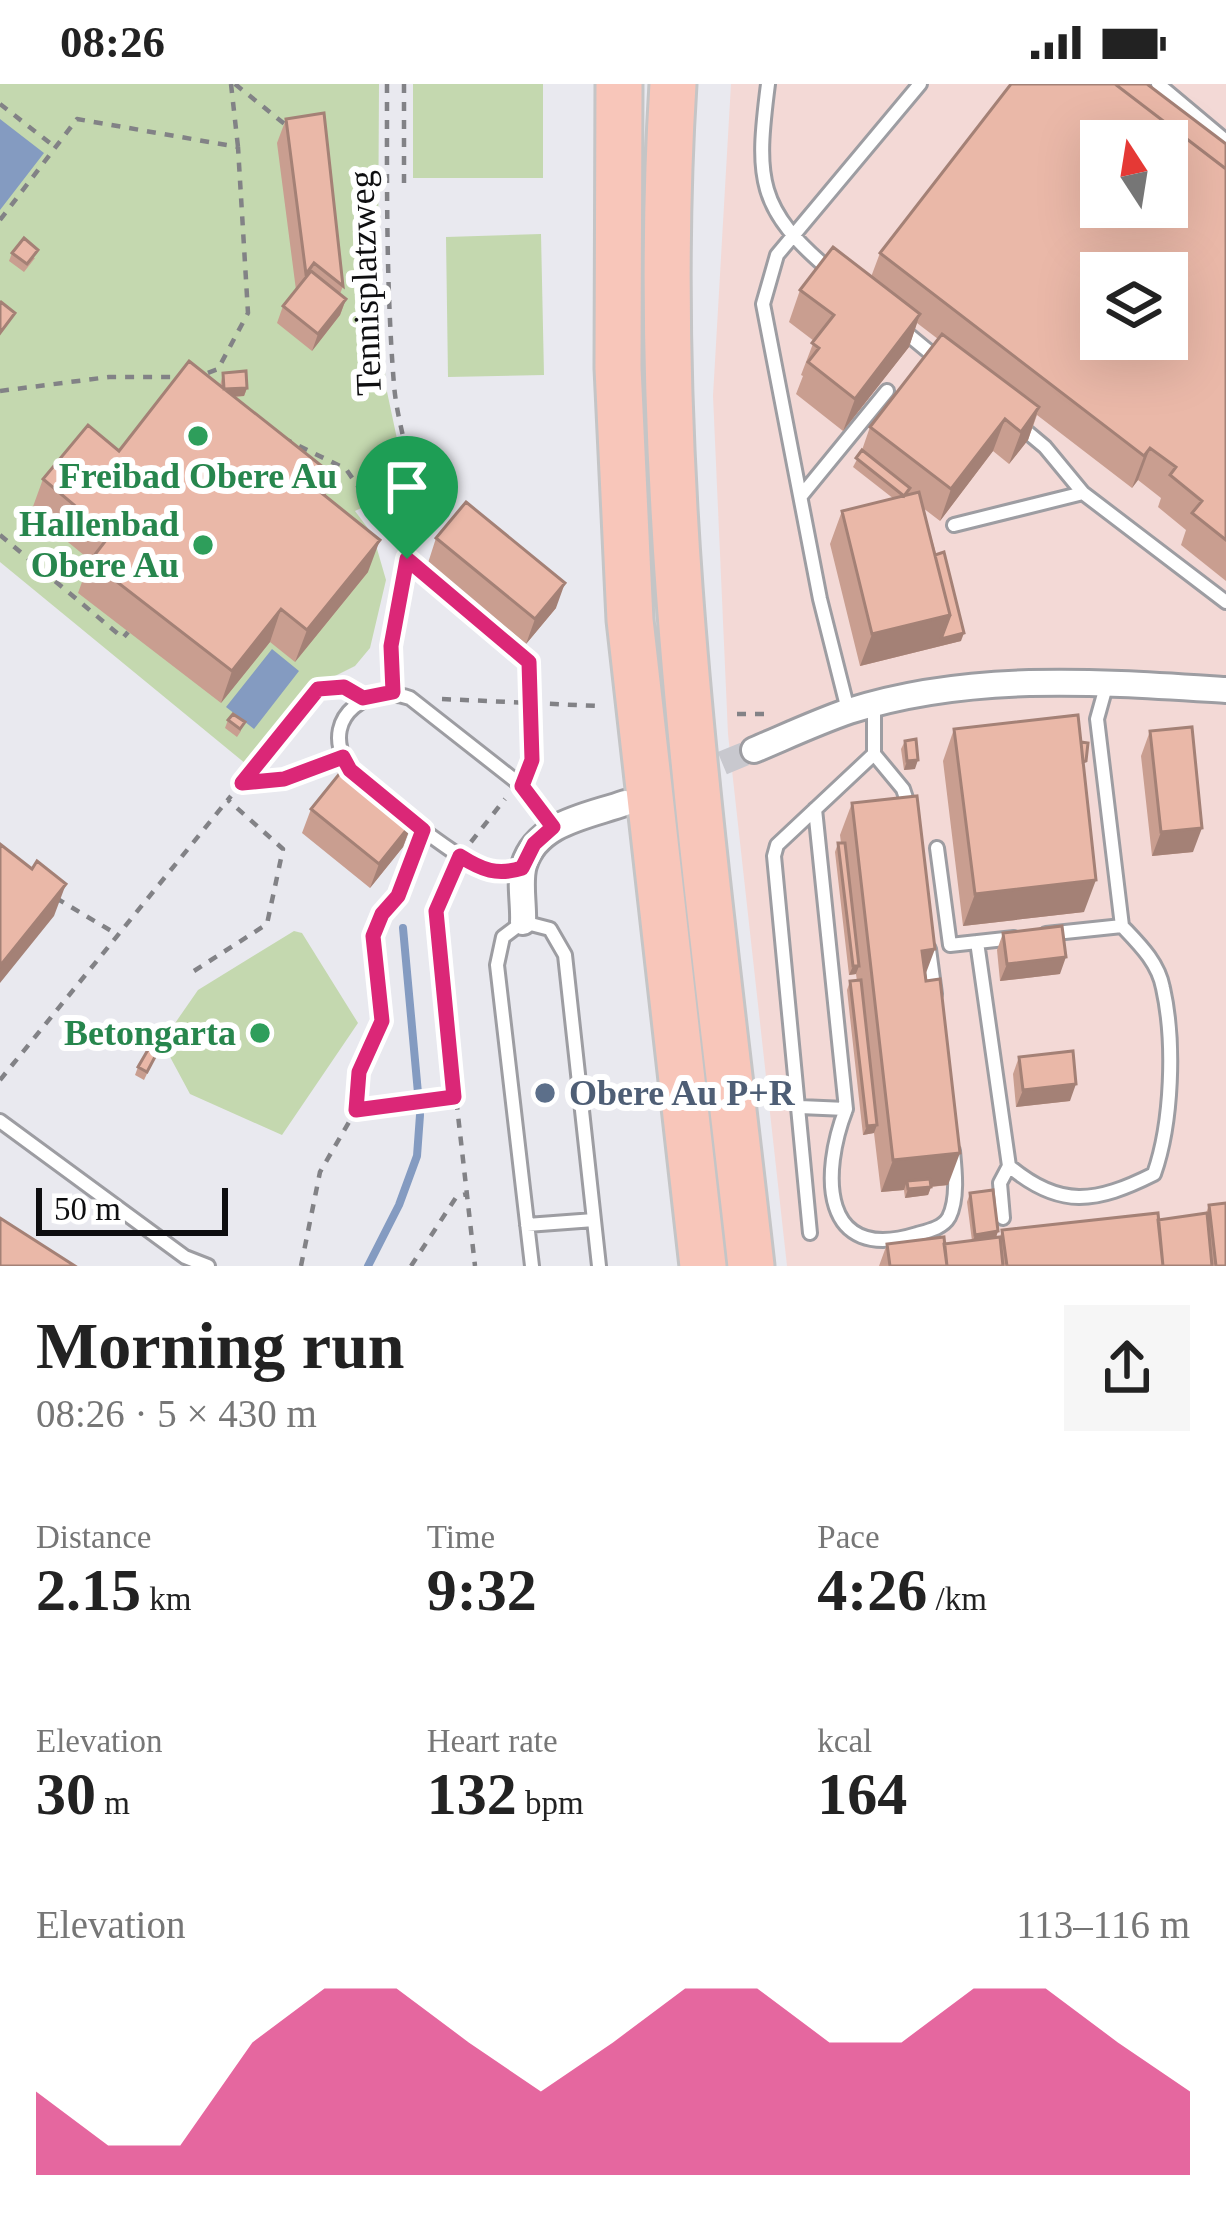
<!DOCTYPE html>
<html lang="en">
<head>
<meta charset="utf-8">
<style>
	:root { --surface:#fff; --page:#f6f6f6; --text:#222; --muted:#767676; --accent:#db2777 }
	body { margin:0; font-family:Georgia,serif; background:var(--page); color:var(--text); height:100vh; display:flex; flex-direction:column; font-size:45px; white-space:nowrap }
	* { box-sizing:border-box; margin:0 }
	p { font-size:39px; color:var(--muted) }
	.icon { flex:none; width:66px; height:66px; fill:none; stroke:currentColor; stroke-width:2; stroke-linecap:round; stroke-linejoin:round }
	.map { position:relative; height:1182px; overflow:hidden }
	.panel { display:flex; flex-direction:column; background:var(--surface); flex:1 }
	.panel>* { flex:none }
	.needle { width:78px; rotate:348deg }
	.controls { position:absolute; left:1080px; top:36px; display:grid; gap:24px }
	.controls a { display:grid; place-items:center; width:108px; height:108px; border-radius:0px; background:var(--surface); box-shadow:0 12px 48px #0002; font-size:60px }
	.scale { position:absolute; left:36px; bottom:30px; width:192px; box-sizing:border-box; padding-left:12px; border:6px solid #0e0e10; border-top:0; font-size:33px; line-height:42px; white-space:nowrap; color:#0e0e10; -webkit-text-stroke:9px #fff; paint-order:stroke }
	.pin { position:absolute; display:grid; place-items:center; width:102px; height:102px; color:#fff; margin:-123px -51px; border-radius:50% 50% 50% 0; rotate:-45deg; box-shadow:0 0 12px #0007 }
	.pin .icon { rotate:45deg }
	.round { display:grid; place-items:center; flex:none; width:126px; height:126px; border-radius:0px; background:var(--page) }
	.overview { display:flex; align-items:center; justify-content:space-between; height:204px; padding:0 36px }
	h1 { font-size:66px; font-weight:700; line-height:90px }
	.figures { display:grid; grid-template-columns:repeat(3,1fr); gap:18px; height:204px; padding:12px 36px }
	.figures div { display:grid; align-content:center }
	.figures b { font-size:60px; font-weight:700 }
	.figures small { font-size:33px; font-weight:400 }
	.figures p { font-size:33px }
	.chart { height:336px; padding:24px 36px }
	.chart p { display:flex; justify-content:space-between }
	.chart svg { width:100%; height:216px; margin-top:12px; fill:var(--accent); opacity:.7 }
	.status { display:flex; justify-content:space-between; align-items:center; height:84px; padding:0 60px; background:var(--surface); direction:ltr }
	.status svg { height:33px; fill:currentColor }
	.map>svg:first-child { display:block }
	.industrial { fill:#f3d9d6; fill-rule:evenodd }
	.green { fill:#c4d8af }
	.water { fill:#849bc1 }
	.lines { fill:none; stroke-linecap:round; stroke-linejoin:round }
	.stream { stroke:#849bc1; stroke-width:8 }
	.minor-tunnel { stroke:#c8c8ce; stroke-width:24; stroke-dasharray:24 12; stroke-linecap:butt }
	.service-casing { stroke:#9d9da2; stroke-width:18 }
	.minor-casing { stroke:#9d9da2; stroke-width:30 }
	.motorway-casing { stroke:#c5c5c6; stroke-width:51 }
	.path { stroke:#828286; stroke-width:4.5; stroke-dasharray:9 9; stroke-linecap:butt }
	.service { stroke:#fff; stroke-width:12 }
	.minor { stroke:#fff; stroke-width:24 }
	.motorway { stroke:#f8c6ba; stroke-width:45 }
	.wall { fill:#c99e90 }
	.shaded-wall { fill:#a48176 }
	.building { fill:#eab8a8; stroke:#a48176; stroke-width:3; fill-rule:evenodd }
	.route-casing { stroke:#fff; stroke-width:24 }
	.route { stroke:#db2777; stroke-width:15 }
	.leisure-dot { fill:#2e9e5b; stroke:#fff; stroke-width:4.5 }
	.service-dot { fill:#5c6f8a; stroke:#fff; stroke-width:4.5 }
	.labels { text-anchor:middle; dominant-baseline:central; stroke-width:12; stroke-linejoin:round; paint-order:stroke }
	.street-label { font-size:36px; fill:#0e0e10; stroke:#fff }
	.leisure-label { font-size:36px; font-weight:bold; fill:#27864d; stroke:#fff; text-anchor:end }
	.service-label { font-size:36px; font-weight:bold; fill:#4e5e75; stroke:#fff; text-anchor:start }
</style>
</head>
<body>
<div class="status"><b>08:26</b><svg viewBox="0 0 49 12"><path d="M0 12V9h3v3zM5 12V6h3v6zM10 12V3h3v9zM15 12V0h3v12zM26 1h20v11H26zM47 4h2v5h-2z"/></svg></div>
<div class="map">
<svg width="1226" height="1182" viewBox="0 0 1226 1182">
	<rect width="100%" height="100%" fill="#e9e9ef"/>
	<!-- industrial -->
	<path class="industrial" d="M731,0h495v1182h-439l-59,-532 -15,-338zM1101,57h66v66h-66zM1101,189h66v66h-66z"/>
	<!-- green -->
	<path class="green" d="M0,0h379l-1,181 8,122 21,99 -52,25 18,24 13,45 -16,68 -15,18 -44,22 -65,76 -246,-202z
		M413,0h130v94h-130z
		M541,150l3,141 -96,2 -2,-140z
		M294,847l8,2 56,90 -76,112 -92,-41 -28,-52 36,-52z"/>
	<!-- water -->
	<path class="water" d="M0,35l44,34 -44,57z
		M272,565l27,22 -45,58 -28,-22z"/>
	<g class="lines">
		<!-- stream -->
		<path class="stream" d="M368,1182l31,-61 18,-49 3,-41 -17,-187"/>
		<!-- minor-tunnel -->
		<path class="minor-tunnel" d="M689,693l65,-27"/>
		<!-- service casing -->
		<g class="service-casing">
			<path id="service" d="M768,0c-12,94 -12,125 64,188
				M1158,0l68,57
				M899,243l40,33
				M1020,342l25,21 38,46 143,109
				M801,412l86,-105
				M954,441l129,-32
				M848,626l-28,-111 -57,-295 14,-49 143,-171
				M874,670l29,35 7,21
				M242,699l42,-4 59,-22
				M815,725l31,300c-25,64 -26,155 71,125 11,-3 26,-6 32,-17 9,-18 6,-46 4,-66
				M937,764l13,97 64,-7
				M521,784c-12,4 -23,6 -36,2 -24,-8 -130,-89 -140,-109 -23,-46 25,-77 65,-63l112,88 31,41
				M1046,850l76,-8 -25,-207 10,-36
				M977,858l32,224 -9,17 3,35
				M929,865l6,45
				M800,1023l46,2
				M0,1037l185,136 23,9
				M1009,1082c51,43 87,37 145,8 18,-51 21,-132 9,-186 -5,-26 -24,-44 -41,-62
				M527,1141l67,-5
				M810,1149l-36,-377 3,-11 97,-91v-49
				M532,1182l-35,-301 6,-28 20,-15 27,7 15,26 34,311"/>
		</g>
		<!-- minor casing -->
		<g class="minor-casing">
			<path id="minor" d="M754,666c31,-13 63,-28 95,-39 122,-39 251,-29 377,-21
				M523,838c1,-17 -4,-41 1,-57 13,-43 65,-49 101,-62"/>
		</g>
		<!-- motorway casing -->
		<g class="motorway-casing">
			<path id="motorway" d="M619,0l-1,284 12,252 73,646
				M673,0c-25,395 34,790 78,1182"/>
		</g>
		<!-- path -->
		<path class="path" d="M231,0l7,63
			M235,0l52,42
			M387,0c0,101 -1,201 7,301 3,37 17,73 18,108 3,62 -23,121 -20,181
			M404,0v99
			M0,20l55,43
			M0,136l77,-101 161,28 10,166 -30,56 -16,6
			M0,307l109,-14h70
			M283,354l63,31 62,90 121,103 4,98 -4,8
			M0,451l123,103 5,-6
			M442,615l156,7
			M737,630h34
			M257,680l61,-75h30
			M471,758l34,-43
			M417,762l-19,50 -16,18 -9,22 9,85 -23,51 -3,38 97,-13
			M453,788l-18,39 40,355
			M56,814l62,37
			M194,887l73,-47 16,-75 -55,-49
			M0,996l231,-284
			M301,1182l19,-94 36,-62
			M411,1182l46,-70 10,-2"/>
		<!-- service -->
		<use href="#service" class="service"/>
		<!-- minor -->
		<use href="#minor" class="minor"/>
		<!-- motorway -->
		<use href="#motorway" class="motorway"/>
	</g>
	<!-- wall -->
	<path class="wall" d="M286,35l57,167 -3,8 6,5 -6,16 -28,36 -35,-28 6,-17 13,-16 -19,-147z
		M1226,60v437l-45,-36 5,-15 -28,-23 3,-9 -23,-18 -6,8 -95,-73 -9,25 -19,24 -16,-13 -53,70 -17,-13 38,133 -101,25 -30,-122 12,-33 52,-12 -41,-32 9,-17 8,-23 68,-88 -21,-16 -8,24 -66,84 -47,-37 7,-18 -2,-1 13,-34 -25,-19 11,-32 71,-13 9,-24z
		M12,169l23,5 -11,14 -15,-11z
		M223,289l24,15 -3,8 -10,1 99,78 -8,21 43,76 -73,90 -25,-20 -49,61 -143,-110 12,-33 -59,-48 12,-33 76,-28 101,-65z
		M436,454l120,70 -30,36 -98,-81z
		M228,636l13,11 -4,6 -12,-9z
		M954,645l130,38v145l-121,14 -20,-165z
		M1150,647l43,121 -41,4 -11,-100z
		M905,657l10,28 -11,1 -3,-21z
		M852,719l73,173 23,209 -17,2 -3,8 -23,3 -1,-8 -23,2 -7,-59 -11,2 -16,-145 3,-9h7l-1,-7 -7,1 -14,-123 3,-9h3l-1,-8z
		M311,725l101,14 -9,24 -33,41 -68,-55z
		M1003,849l57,41 -60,7 -3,-31z
		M157,969l-13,27 -9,-5 3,-8z
		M1019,973l51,44 -54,6 -3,-33z
		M970,1109l28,38 -2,7 4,-1 2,-7 156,-10 48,-7 3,-8 17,61h-347l8,-22h57l28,-3 -5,-39z"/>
	<!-- shaded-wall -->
	<path class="shaded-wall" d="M346,215l-6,16 -28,36 6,-17z
		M920,230l-11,33 -66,84 12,-32z
		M247,304l-3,8 -23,1 3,-8z
		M1039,323l-11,33 -19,24 12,-32z
		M1005,335l-12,32 -53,70 11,-32z
		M1150,364l-12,32 -6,8 12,-32z
		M333,391l-12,33 -2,-17z
		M380,456l-12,32 -73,90 12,-32z
		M565,499l-9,25 -30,36 9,-25z
		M281,525l-11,33 -49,61 11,-32z
		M950,531l14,18 -3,8 -101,25 12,-32z
		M918,676l-3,9 -11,1 3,-9z
		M412,739l-9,24 -33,41 9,-24z
		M1202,744l-9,24 -41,4 9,-24z
		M1096,796l-12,32 -121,14 12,-32z
		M66,800l-12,32 -54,67v-17z
		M935,865l-12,32 -1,-30z
		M1066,873l-6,17 -60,7 7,-17z
		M853,882h6l-3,8 -7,1z
		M1076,1000l-6,17 -54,6 7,-17z
		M877,1041l-3,8 -11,2 4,-9z
		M960,1069l-12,32 -21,2h4l-3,8 -23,3 3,-9 -1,-8 -3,9 -23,2 12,-32z
		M998,1147l-3,9 -23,3 3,-8z"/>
	<!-- building -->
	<path class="building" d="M1011,0h104l111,85v371l-34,-27 10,-12 -32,-26 6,-8 -26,-19 -6,8 -264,-203zM1101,57h66v66h-66zM1101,189h66v66h-66z
		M1115,0h32l79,60v25z
		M324,29l19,173 -29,-23 -8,11 -20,-155z
		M24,154l14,12 -11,14 -15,-11z
		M833,163l87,67 -65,85 -47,-37 11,-14 -7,-5 22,-28 -34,-25z
		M311,187l35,28 -28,35 -35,-28z
		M1,218l14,11 -15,20v-30z
		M942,250l97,73 -18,25 -16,-13 -54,70 -81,-62z
		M189,277l144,114 -14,16 61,49 -73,90 -26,-21 -49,62 -142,-110 20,-26 -67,-56 45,-54 31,26z
		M246,287l1,17 -23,1 -1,-16z
		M862,366l48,38 -6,8 -48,-38z
		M919,408l31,123 -78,19 -30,-123z
		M466,418l99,81 -30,36 -99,-81z
		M944,468l20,81 -23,6 9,-24 -15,-60z
		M233,630l12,8 -5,7 -12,-9z
		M1078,631l18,165 -121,14 -21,-165z
		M1192,643l10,101 -41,4 -11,-101z
		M916,655l2,21 -11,1 -2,-20z
		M1081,658l7,1 -2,18 -3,1z
		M344,684l68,55 -33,41 -68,-55z
		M917,712l18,153 -13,2 4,30 14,-2 20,174 -67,7 -41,-357z
		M838,759h7l14,123h-6z
		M0,760l32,25 5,-8 29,23 -66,82z
		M1062,842l4,31 -59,7 -4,-31z
		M861,896l16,145 -10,1 -17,-145z
		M149,964l8,5 -10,19 -9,-5z
		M1073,967l3,33 -53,6 -4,-33z
		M930,1095l1,8 -23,2 -1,-8z
		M993,1106l5,41 -23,4 -5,-42z
		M1226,1119v63h-10l-7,-61z
		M1158,1129l5,53h-156l-5,-36z
		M1207,1129l5,53h-49l-5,-46z
		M0,1134l75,48h-75z
		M944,1153l3,29h-57l-3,-22z
		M1000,1153l3,29h-56l-3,-22z"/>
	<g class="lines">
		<!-- route casing -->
		<g class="route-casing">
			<path id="route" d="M407,475l122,103 3,98 -10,26 31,41 -19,17 -12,24c-25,8 -40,2 -62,-12l-24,55 18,186 -98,13 3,-38 23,-51 -9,-85 9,-22 16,-18 25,-66 -73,-60 -7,-13 -59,22 -42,4 76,-94 26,-2 19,11 30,-6 -2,-46z"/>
		</g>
		<!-- route -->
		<use href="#route" class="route"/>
	</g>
	<!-- markers -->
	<g class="leisure-dot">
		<circle cx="198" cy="352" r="12"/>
		<circle cx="203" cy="461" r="12"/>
		<circle cx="260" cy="949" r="12"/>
	</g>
	<circle class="service-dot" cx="545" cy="1009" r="12"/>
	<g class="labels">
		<!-- street labels -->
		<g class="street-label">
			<text transform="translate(365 199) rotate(-92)">Tennisplatzweg</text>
		</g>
		<!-- leisure labels -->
		<g class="leisure-label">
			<text x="198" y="392" text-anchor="middle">Freibad Obere Au</text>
			<text x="179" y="440">Hallenbad<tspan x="179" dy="41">Obere Au</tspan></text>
			<text x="236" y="949">Betongarta</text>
		</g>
		<!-- service labels -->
		<g class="service-label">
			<text x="569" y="1009">Obere Au P+R</text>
		</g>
	</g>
</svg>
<div class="controls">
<a><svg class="needle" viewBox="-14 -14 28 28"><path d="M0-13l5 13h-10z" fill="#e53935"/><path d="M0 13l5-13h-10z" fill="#767676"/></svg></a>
<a><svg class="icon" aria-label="layers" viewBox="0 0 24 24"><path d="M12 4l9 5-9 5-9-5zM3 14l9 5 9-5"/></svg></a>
</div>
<div class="scale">50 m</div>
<div class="pin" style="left:407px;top:475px;background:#1e9e55"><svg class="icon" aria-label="arrive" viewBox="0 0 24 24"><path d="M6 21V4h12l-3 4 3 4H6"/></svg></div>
</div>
<section class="panel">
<div class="overview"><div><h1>Morning run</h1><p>08:26 · 5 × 430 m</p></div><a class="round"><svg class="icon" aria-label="share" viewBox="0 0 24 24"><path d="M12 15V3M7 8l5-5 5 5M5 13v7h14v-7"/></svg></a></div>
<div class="figures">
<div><p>Distance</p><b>2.15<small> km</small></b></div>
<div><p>Time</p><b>9:32</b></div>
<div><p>Pace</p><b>4:26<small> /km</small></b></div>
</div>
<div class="figures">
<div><p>Elevation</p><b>30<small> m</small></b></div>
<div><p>Heart rate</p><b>132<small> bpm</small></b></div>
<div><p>kcal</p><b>164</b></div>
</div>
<div class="chart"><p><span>Elevation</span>113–116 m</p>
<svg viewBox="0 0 160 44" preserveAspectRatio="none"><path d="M0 44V27L10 38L20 38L30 17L40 6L50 6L60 17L70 27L80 17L90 6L100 6L110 17L120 17L130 6L140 6L150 17L160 27V44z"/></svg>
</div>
</section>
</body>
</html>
